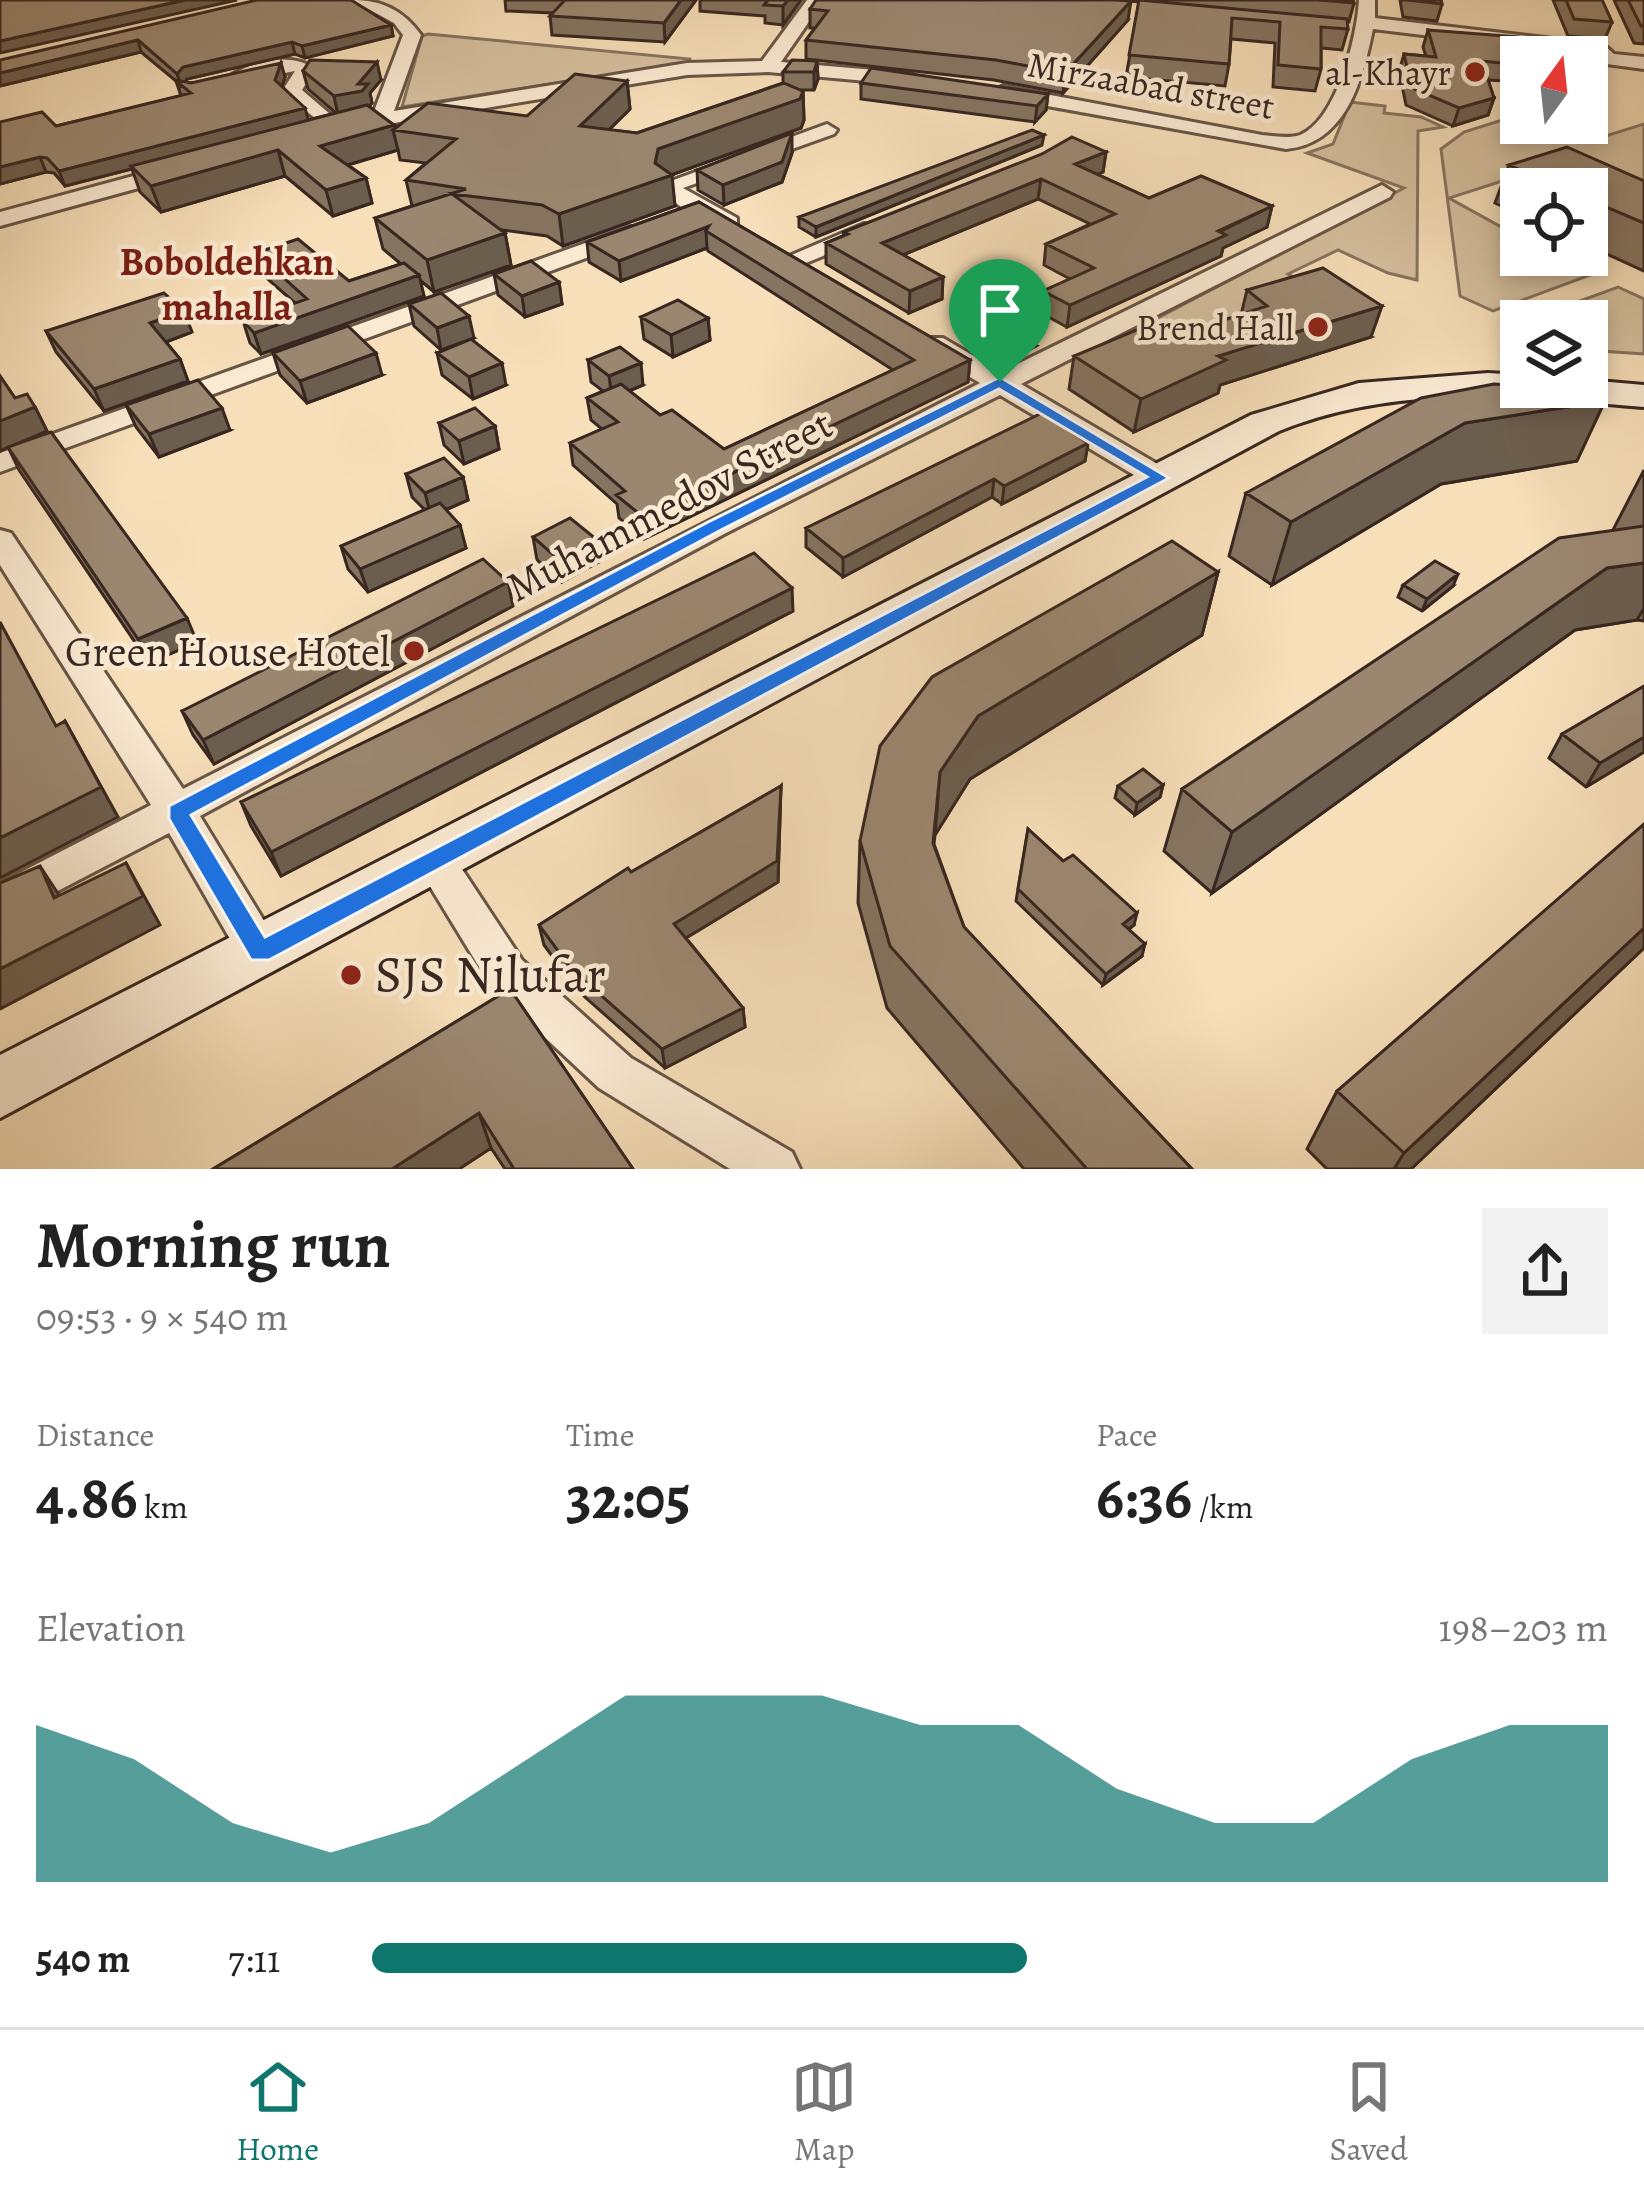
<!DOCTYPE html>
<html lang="en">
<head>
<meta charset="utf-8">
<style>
	:root { --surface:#fff; --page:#f2f2f2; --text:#222; --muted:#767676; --line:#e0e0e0; --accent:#0f766e }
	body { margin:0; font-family:Alegreya,serif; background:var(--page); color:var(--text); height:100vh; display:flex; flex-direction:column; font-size:45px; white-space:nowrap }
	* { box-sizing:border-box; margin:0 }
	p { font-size:39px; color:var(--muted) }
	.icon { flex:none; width:66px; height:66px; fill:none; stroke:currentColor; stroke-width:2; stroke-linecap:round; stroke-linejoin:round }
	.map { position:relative; height:1169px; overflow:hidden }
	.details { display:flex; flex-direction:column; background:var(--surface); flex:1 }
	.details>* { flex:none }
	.needle { width:78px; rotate:15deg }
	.fabs { position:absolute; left:1500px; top:36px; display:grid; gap:24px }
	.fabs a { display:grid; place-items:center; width:108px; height:108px; border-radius:0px; background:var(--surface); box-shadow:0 6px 18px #0003; font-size:60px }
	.pin { position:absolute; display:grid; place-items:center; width:102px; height:102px; color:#fff; margin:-123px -51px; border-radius:50% 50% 50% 0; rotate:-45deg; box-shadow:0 0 12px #0007 }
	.pin .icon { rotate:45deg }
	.round { display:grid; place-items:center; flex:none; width:126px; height:126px; border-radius:0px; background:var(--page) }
	.headline { display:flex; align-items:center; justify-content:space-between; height:204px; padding:0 36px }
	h1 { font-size:66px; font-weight:700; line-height:90px }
	.figures { display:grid; grid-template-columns:repeat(3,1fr); gap:18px; height:204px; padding:12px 36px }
	.figures div { display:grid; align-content:center }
	.figures b { font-size:60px; font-weight:700 }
	.figures small { font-size:33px; font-weight:400 }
	.figures p { font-size:33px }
	.chart { height:336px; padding:24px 36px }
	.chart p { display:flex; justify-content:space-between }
	.chart svg { width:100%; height:216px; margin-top:12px; fill:var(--accent); opacity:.7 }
	ul { padding:0 36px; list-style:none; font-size:39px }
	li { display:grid; grid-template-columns:192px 144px 1fr; align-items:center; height:90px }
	li i { height:30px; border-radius:15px; background:var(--accent) }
	.menu { display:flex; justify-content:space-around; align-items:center; height:168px; border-top:3px solid var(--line); background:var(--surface); font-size:33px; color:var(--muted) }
	.menu a { display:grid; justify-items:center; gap:6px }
	.menu .selected { color:var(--accent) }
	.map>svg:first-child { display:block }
	.green { fill:#d6c09f; stroke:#867460; stroke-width:3 }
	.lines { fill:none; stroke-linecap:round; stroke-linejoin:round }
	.street-casing { stroke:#675546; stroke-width:6 }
	.secondary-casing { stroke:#372720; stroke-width:6 }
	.street { fill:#faead2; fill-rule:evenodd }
	.secondary { fill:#faead2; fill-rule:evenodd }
	.wall { fill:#857460; stroke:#372720; stroke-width:3 }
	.shaded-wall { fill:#6c5e4e; stroke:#372720; stroke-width:3 }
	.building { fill:#9b8770; stroke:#372720; stroke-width:3 }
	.route { fill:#1a73e8; stroke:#fff; stroke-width:3; fill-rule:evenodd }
	.poi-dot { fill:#8f2418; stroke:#faead2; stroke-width:4.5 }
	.labels { text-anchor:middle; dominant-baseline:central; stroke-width:9; stroke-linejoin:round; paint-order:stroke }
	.far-poi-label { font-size:36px; fill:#372720; stroke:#faead2; text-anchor:end }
	.far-street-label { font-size:36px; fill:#372720; stroke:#faead2 }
	.far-neighbourhood-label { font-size:39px; font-weight:bold; fill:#7a1f14; stroke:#faead2 }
	.street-label { font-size:42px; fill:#372720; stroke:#faead2 }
	.poi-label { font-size:42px; fill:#372720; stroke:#faead2; text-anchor:end }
	.near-poi-label { font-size:51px; fill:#372720; stroke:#faead2; text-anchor:start }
</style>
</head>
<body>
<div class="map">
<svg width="1644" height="1169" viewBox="0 0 1644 1169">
	<rect width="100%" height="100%" fill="#f7dfb9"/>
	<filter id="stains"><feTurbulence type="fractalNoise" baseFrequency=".00167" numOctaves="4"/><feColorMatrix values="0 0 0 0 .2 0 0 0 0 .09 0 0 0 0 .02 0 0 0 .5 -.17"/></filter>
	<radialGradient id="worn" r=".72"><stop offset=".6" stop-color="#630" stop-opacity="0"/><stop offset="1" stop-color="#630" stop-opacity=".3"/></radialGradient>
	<!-- green -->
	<path class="green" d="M428,34l262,25v3l-288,45 20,-71z
		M1350,102l35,4 -1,7 37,4 22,10 -25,4 -1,149 -29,-7 -50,-23 -50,24 39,20 -149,43 -22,-18 248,-131 -97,-35 26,-9z
		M1521,114v9h32l40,17 51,-16v84l-95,-42 -100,32 72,40v17h32l37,20 -97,36 -33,-15 -19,-147 23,-17z
		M1618,287l26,12v55l-57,-4v-29h-62z"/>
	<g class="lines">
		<!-- street casing -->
		<g class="street-casing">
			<path id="street" d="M352,0c30,0 51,10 69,35l-27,76 293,-48 75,-2 45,-61h17l-43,62 129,11 10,6 -10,6 -142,-13 -81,3 -354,58 -51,-42 13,-20 -53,10 -10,-6c23,-15 60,-23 83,-6l-13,21 35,30 36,-6 30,-79 -9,-12z
				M1359,0h16v18l229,27 10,9 30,3v12l-45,-6 -3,-7 -223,-27c-10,50 -27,115 -87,120l-283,-51 -10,-6 10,-6 259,49c12,1 26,4 38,0 37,-15 57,-99 59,-135z
				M827,124l10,6 -3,4 -151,54 54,30v10c-22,3 -67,-23 -77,-43z
				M178,164l8,1v10l-186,51v-14z
				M1382,185l11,7 -3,5 -369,187 150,88 4,6 -4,6h-22l-149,-89 -274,138 -526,283 75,123 7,13 -7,13 -15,6 -15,-6 -76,-132 -169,88v-38l151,-78 -151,-240v-35l11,3 172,256 797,-406 -55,-33 -4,-6 4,-6h18l58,34z
				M864,224l8,2v10l-71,29h-18l-3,-5z
				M630,227l8,2v10l-638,233v-19z
				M434,843l14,5 74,112 109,98 161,94 8,17h-70l-131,-81 -107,-100 -78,-128 6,-12z"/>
		</g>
		<!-- secondary casing -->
		<g class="secondary-casing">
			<path id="secondary" d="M1488,373l33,2v12h66v-7l57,5v22c-125,-10 -245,-24 -365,24l-1279,687v-63l1251,-640 108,-32z"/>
		</g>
		<!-- street -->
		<use href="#street" class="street"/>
		<!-- secondary -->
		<use href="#secondary" class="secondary"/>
	</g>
	<!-- wall -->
	<path class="wall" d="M257,0l134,25 2,11 -88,22 -10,-4 -108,25 -3,3 7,1 94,-6 -3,9 26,34 28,-7 -28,-24 -5,-18 78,9 -11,13 2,10 -3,3 26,23 132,-13 100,-35 3,28 -21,21 28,3 146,-50v-11l34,-11 1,18 -4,11h-13l2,1 1,29 -3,8 -130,47 4,31 -112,40 -16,-10 -45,-6 3,3 6,32 -77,27 -14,-12 4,16 -163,58 -11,-11 -7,-22 52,-18 -33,-29 -6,-21 93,28 52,-17 -18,-15 -8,-31 37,-12 -6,-26 20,-17 -26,-3 -2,-10 -50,15 18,13 6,25 -39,13 -48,-40 -124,36 -21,-20 -8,-23 -67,17 -11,-13 -8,-1 -46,12 56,-58 125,-30 -5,-15 -35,-29 -141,34z
		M505,0h191l-31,42 -113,-7 -2,-19 2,-3 -46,-2z
		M700,0h101l-18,25 -18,-2v-7l-65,-5z
		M1120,0h233l1,3 -5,19h-2l1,7 -6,21 -21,-2v21l-6,22 -42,-4 2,-44 -44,-4 -2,25 -4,22 -99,-9 13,-75z
		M1400,0h41l1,4 -5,17 -34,-4z
		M1553,0h49l10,22 -7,17 -37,-3z
		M1614,0h30v44l-10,-1z
		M810,9l318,11 -65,73 -69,-13 -188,-21v-19l9,-12h-5z
		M1428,30l93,27v25l-33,-2 6,18 -6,17 -35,11 -47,-21 -7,-34 5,-17 22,2 -3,-9z
		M861,83l187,11 -2,16 -11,12 -174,-23z
		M1042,145l-226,92 -17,-10v-10z
		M1106,152l-3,20 -6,2 52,24 123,8 -5,21 -44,21 -2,8 -154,71 -26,-14 2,-22 27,-12 -26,-14 2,-21 44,-20 -52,-25 -135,56 40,22 -1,22 -33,14 -83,-49v-21l17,-7 1,-4z
		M792,153l-10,29 -58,23 -26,-15 -1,-20z
		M1509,165l135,16v90l-57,-26v-56h-66v26l-26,-12z
		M699,202l271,158 -2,22 -324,157 -25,-21 -2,-14 -44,-39 -3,-22 32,-14 -11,-9 -4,-22 16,-7 -12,-9 -3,-22 55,25 -14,6 31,24 64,34 169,-79 -185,-119 -1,-3 -86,33 -32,-19 -2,-20z
		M494,274l65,8 3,22 -37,13 -27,-22z
		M1247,290l124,47 -151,48 -2,8 -84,39 -65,-43 5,-33 107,-22 60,-19z
		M409,304l65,34 -33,12 -27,-24z
		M641,317l67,1 2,22 -37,17 -29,-18z
		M973,328l63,18 -38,19 -27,-16z
		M46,331l146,1 -26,10 14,17 8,22 -84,30 -48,-59z
		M273,353l109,22 -75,28 -27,-28z
		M437,353l69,32 -33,14 -31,-24z
		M0,376l15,22 20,9 12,24 -30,13 180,198 -48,21 -130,-193 -11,-23 -8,4z
		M126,405l104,25 -71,27 -23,-30z
		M439,423l56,3 4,23 -35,15 -20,-19z
		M1088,443l-3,18 -83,43 -10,-7 -149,80 -37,-30v-19z
		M1577,461l-136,23 -169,101 -43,-29 17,-63z
		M1644,470v151l-7,-1 -62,10 -363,263 -48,-42 18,-62 431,-259z
		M406,474l57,3 5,23 -22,10 20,38 -98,44 -20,-23 -7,-23 84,-36 -13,-13z
		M533,537l63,2 3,23 -37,20 -25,-22z
		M1218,572l-16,63 -232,144 -35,56 -1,9 30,83 228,242h-168l-137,-161 -29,-105 2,-62z
		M1403,585l50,1 -31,25 -24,-14z
		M513,606l-299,158 -21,-29 -11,-24z
		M793,611l-512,265 -30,-50 -10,-24z
		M1562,734l82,18 -58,35 -37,-29z
		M1163,785l-3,12 -25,18 -20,-17 3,-12z
		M781,786l-3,96 -92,56 57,70 2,19 -80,41 -88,-78 -33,-45 -5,-20z
		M1028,829l106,96 -5,4 13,27 -39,29 -87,-84z
		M1644,948l-233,221h-84l-20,-20 30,-58z
		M510,989l123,180h-128l-14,-21 -32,21h-246z"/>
	<!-- shaded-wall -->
	<path class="shaded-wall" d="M185,0h52l-237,53v-12z
		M681,0h15l-31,42 -1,-19z
		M788,0h13l-18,25v-19z
		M1131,1l-3,19 -65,73 2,-20z
		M391,25l2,11 -88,22 -3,-12z
		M138,40l3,12 -141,34v-13z
		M292,42l3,12 -108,25 -6,7 -4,-12 6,-7z
		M817,61l1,18 -4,11v-18z
		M377,62l4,18 -11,13 2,10 -6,6 -28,6 -4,-19 24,-12z
		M281,63l4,14 -6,17 -4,-14z
		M627,81l3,28 -47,46 -3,-29z
		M803,91l1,29 -3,8 -141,51 12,-4 3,31 -112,40 -4,-32 96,-51 3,-14z
		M1048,94l-2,16 -11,12 2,-16z
		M1494,98l-6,17 -35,11 6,-18z
		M305,108l4,15 -244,63 -6,-15z
		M394,125l1,5h-2l5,20 -71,21 -7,-25z
		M792,133v20l-10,29 -58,23 -1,-20z
		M1044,135l-2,10 -226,92v-10z
		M278,150l7,26 -124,36 -10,-26z
		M1106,152l-3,20 -31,12 3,-20z
		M40,157l6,15 -46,12v-17z
		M366,178l6,25 -39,13 -7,-26z
		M1041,179l-3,20 -157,65 1,-21z
		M1272,206l-5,21 -44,21 -2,8 -154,71 3,-22z
		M709,226l-3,5 1,17 -86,33 -2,-20z
		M505,233l6,32 -77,27 -7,-32z
		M419,275l5,21 -163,58 -7,-21z
		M943,277l-1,22 -33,14 1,-22z
		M559,282l3,22 -37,13 -3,-21z
		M1382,306l-11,31 -151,48 -2,8 -84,39 7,-33 77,-43z
		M184,311l8,21 -34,13 -8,-22z
		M469,316l5,22 -33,12 -4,-22z
		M708,318l2,22 -37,17 -2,-22z
		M1038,325l-2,21 -38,19 2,-22z
		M376,353l6,22 -75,28 -7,-22z
		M180,359l8,22 -84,30 -10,-22z
		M970,360l-2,22 -324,157 -2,-23z
		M502,363l4,22 -33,14 -4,-22z
		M641,363l2,22 -31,13 -3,-22z
		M1605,401l-28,60 -136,23 -169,101 19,-63 174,-99z
		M35,407l12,24 -47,20v-30z
		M222,408l8,22 -71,27 -10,-23z
		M495,426l4,23 -35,15 -5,-23z
		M1088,443l-3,18 -83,43 2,-18z
		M463,477l5,23 -37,16 -6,-23z
		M994,479l-2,18 -149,80v-19z
		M460,525l6,23 -98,44 -8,-23z
		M596,539l3,23 -37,20 -4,-23z
		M1644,563v45l-7,12 -62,10 -363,263 20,-61 375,-264z
		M1218,572l-16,63 -232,144 -35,56 5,-63 38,-56z
		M1458,574l-5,12 -31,25 5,-12z
		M508,582l5,24 -299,158 -11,-24z
		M792,588l1,23 -512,265 -10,-24z
		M187,618l10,24 -48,21 -11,-24z
		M65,721l53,96 -118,61v-40z
		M1644,737v15l-58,35 14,-24z
		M1163,785l-3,12 -25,18 2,-12z
		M781,786l-3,96 -102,62 -2,-20z
		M126,863l34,62 -160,84v-40z
		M40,866l19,29 -5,3z
		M1137,913l-3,12 -14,10 3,-11z
		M1644,928v20l-233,221h-17l10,-16z
		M1145,944l-3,12 -39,29 3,-11z
		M743,1008l2,19 -80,41 -3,-19z
		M479,1113l12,35 -32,21h-67z"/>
	<!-- building -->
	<path class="building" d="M0,0h185l-185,41z
		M257,0h94l40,25 -89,21 -10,-4 -109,25 -6,7 -39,-34 -138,33v-13z
		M565,0h116l-17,23 -114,-7z
		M768,0h20l-5,6 -19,-1z
		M816,0h299l16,1 -66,72 -69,-13 -190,-20 22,-29 -18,-2z
		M1139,0l208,19 1,10 -27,-2v42l-43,-4 2,-43 -48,-4 -3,46 -100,-9z
		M1319,0h34l1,3z
		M1408,0h33l1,4z
		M1566,0h36l10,22 -38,-3z
		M1628,0h16v26h-3z
		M1428,30l90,7 9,20h-6v8l-39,-4 12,37 -35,10 -47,-20 -8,-34 32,3z
		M310,60l67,2 -19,22h10l-6,7 -28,5 -31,-25z
		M792,60l25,1 -3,11h-31z
		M281,63l-6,17 30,28 -246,63 -12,-13 -7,-1 -40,10v-45l42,-10 14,14 135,-33 -16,-13 16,3z
		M871,68l177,26 -11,12 -176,-23z
		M575,74l52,7 -47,45 57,7 147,-50 19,8 -3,8 -142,50 -3,14 17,12 -113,39 -17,-9 -90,-11 53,39 -78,27 -52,-42 91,-29 -60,-9 50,-41 -63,-9 35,-27 99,13z
		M367,105l27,20 -74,21 46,32 -40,12 -48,-40 -127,36 -20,-20z
		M1032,130l12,5 -228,92 -17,-10z
		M792,133l-10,29 -59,23 -26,-15z
		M1072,137l34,15 -31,12 74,34 52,-22 71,30 -54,25 8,4 -156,70 -27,-14 51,-23 -48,-24 69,-30 -74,-35 -159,64 61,34 -33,14 -84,-48 22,-9 -4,-2 198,-78z
		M1567,147l77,34v42l-57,-24v-10h-23l-55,-24z
		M699,202l271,158 -328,156 -26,-21 9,-4 -55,-48 48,-21 -31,-24 34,-14 39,31 12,-5 52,39 190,-89 -208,-129 3,-5 -90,35 -32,-19z
		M298,239l51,42 55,-18 15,12 -165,58 -11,-12 64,-22 -51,-46z
		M531,261l28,21 -37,14 -28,-22z
		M1323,268l59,38 -164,50 8,4 -85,39 -67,-43 84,-35 23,13 86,-28 -20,-16z
		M164,293l20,18 -34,12 30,36 -86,30 -48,-58z
		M441,293l28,23 -32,12 -28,-24z
		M678,300l30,18 -37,17 -30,-18z
		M1012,310l26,15 -38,18 -27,-15z
		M348,326l28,27 -76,28 -27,-28z
		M471,339l31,24 -33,14 -32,-24z
		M620,347l21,16 -32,13 -21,-16z
		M0,376l15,22 12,-4 8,13 -35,14z
		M198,380l24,28 -73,26 -23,-29z
		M1494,384l111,8v9l-140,22 -174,99 -45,-29 175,-95z
		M475,408l20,18 -36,15 -20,-18z
		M1042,413l46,30 -84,43 -10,-7 -151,79 -37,-30z
		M51,432l136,186 -49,21 -130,-192z
		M444,458l19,19 -38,16 -19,-19z
		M440,503l20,22 -100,44 -19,-23z
		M570,518l26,21 -38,20 -25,-22z
		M1644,526v37l-37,5 -375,264 -50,-43 377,-251z
		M1172,541l46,31 -240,144 -38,56 -7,71 31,84 228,242h-105l-197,-223 -30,-105 20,-95 52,-69z
		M754,553l38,35 -521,264 -30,-50z
		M483,559l25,23 -305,158 -21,-29z
		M1435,561l23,13 -31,25 -24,-14z
		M0,622l56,104 9,-5 36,66 -101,51z
		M1644,686v51l-44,26 -38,-29z
		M1143,769l20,16 -26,18 -19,-17z
		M781,786l-4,75 -103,63 69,84 -81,41 -90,-79 -33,-45 89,-57 3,4z
		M1644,824v104l-240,225 -67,-62z
		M1028,829l35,32 10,-6 64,58 -14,11 22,20 -39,30 -88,-85z
		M126,863l17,33 -143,73v-86l40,-17 14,32z
		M510,989l123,180h-119l-35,-56 -87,56h-179z"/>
	<!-- route -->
	<path class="route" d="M1000,377l169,101 -900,482h-18l-82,-141v-13l539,-284zM999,389l148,88 -882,460 -74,-122 530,-285z"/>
	<!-- markers -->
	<g class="poi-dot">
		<circle cx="1475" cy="72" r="12"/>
		<circle cx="1318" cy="327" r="12"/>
		<circle cx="414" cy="651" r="12"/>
		<circle cx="351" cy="975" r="12"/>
	</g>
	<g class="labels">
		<!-- far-poi labels -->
		<g class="far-poi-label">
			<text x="1451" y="72">al-Khayr</text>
			<text x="1294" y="327">Brend Hall</text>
		</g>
		<!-- far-street labels -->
		<g class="far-street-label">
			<text transform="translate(1151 85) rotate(10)">Mirzaаbаd street</text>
		</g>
		<!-- far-neighbourhood labels -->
		<g class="far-neighbourhood-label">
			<text x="227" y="261">Boboldehkan<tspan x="227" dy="45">mahalla</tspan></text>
		</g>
		<!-- street labels -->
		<g class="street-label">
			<text transform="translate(669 505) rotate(-28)">Muhammedov Street</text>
		</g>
		<!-- poi labels -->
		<g class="poi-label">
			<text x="390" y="651">Green House Hotel</text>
		</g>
		<!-- near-poi labels -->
		<g class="near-poi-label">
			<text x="375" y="975">SJS Nilufar</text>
		</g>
	</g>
	<rect width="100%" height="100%" filter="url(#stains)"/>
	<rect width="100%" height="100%" fill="url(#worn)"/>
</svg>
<div class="fabs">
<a><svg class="needle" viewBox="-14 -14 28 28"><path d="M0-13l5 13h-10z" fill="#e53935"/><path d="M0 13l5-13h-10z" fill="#767676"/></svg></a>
<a><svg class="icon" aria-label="locate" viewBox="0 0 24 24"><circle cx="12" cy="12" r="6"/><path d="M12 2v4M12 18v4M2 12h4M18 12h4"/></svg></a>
<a><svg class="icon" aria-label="layers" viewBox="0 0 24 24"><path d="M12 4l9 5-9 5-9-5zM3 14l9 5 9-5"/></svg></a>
</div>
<div class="pin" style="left:1000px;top:382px;background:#1e9e55"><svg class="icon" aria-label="arrive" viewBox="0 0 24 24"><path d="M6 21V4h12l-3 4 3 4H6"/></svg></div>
</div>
<section class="details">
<div class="headline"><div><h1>Morning run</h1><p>09:53 · 9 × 540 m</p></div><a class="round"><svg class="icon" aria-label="share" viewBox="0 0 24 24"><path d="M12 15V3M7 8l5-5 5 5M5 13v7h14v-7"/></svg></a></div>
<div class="figures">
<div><p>Distance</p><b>4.86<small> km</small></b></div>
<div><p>Time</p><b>32:05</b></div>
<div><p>Pace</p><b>6:36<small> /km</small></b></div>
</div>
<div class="chart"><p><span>Elevation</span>198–203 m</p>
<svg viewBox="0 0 160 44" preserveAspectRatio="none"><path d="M0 44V12L10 19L20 32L30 38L40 32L50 19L60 6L70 6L80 6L90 12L100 12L110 25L120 32L130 32L140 19L150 12L160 12V44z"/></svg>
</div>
<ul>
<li><b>540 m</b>7:11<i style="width:53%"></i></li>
</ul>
</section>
<nav class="menu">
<a class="selected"><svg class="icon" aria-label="home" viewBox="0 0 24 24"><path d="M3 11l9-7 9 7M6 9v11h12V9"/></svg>Home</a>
<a><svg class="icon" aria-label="map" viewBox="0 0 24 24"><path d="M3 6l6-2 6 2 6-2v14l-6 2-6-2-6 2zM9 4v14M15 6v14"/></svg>Map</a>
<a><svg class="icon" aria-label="saved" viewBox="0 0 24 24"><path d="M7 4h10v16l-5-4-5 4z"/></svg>Saved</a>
</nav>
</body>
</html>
